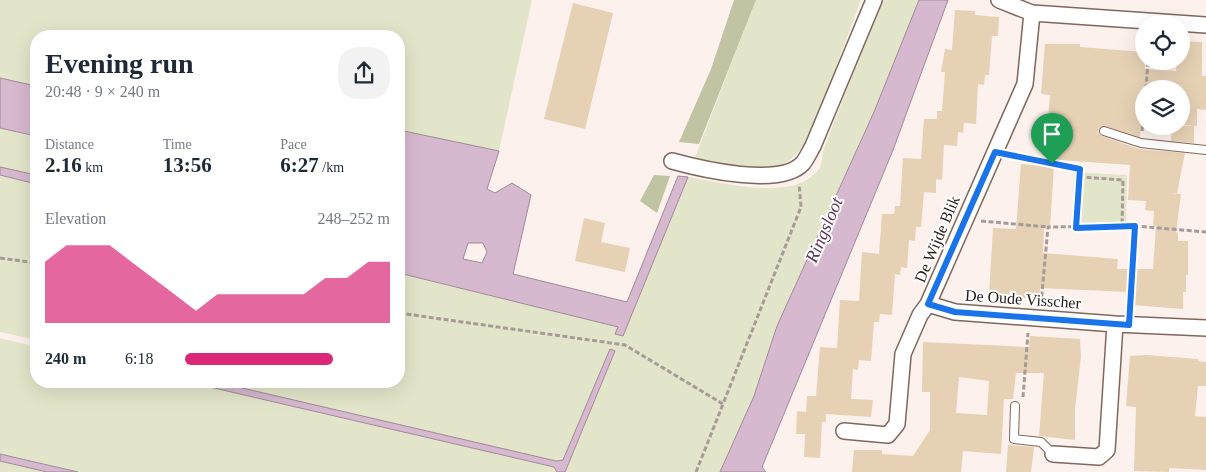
<!DOCTYPE html>
<html lang="en">
<head>
<meta charset="utf-8">
<style>
	:root { --surface:#fff; --page:#f2f2f3; --text:#1f2937; --muted:#747a83; --accent:#db2777 }
	body { margin:0; font-family:"Times New Roman",serif; background:var(--page); color:var(--text); height:100vh; display:flex; flex-direction:column; font-size:19px; white-space:nowrap }
	* { box-sizing:border-box; margin:0 }
	p { font-size:16px; color:var(--muted) }
	.icon { flex:none; width:28px; height:28px; fill:none; stroke:currentColor; stroke-width:2; stroke-linecap:round; stroke-linejoin:round }
	.map { position:relative; flex:1; overflow:hidden }
	.panel { position:absolute; left:30px; top:30px; width:375px; height:358px; display:flex; flex-direction:column; background:var(--surface); border-radius:20px; box-shadow:0 5px 20px #0002 }
	.panel>* { flex:none }
	.fabs { position:absolute; left:1135px; top:15px; display:grid; gap:10px }
	.fabs a { display:grid; place-items:center; width:55px; height:55px; border-radius:50%; background:var(--surface); box-shadow:0 5px 20px #0002; font-size:25px }
	.pin { position:absolute; display:grid; place-items:center; width:42px; height:42px; color:#fff; margin:-51px -21px; border-radius:50% 50% 50% 0; rotate:-45deg; box-shadow:0 0 5px #0007 }
	.pin .icon { rotate:45deg }
	.round { display:grid; place-items:center; flex:none; width:52px; height:52px; border-radius:20px; background:var(--page) }
	.summary { display:flex; align-items:center; justify-content:space-between; height:85px; padding:0 15px }
	h1 { font-size:28px; font-weight:600; line-height:38px }
	.figures { display:grid; grid-template-columns:repeat(3,1fr); gap:8px; height:85px; padding:5px 15px }
	.figures div { display:grid; align-content:center }
	.figures b { font-size:21px; font-weight:600 }
	.figures small { font-size:14px; font-weight:400 }
	.figures p { font-size:14px }
	.chart { height:140px; padding:10px 15px }
	.chart p { display:flex; justify-content:space-between }
	.chart svg { width:100%; height:90px; margin-top:5px; fill:var(--accent); opacity:.7 }
	ul { padding:0 15px; list-style:none; font-size:16px }
	li { display:grid; grid-template-columns:80px 60px 1fr; align-items:center; height:38px }
	li i { height:12px; border-radius:6px; background:var(--accent) }
	.map>svg:first-child { display:block }
	.green { fill:#e3e5ca }
	.forest { fill:#c1c4a3 }
	.water { fill:#d6b8cf; stroke:#a18998; fill-rule:evenodd }
	.building { fill:#e6d1b4; fill-rule:evenodd }
	.lines { fill:none; stroke-linecap:round; stroke-linejoin:round }
	.lane-casing { stroke:#7f675d; stroke-width:10 }
	.street-casing { stroke:#7f675d; stroke-width:18 }
	.path { stroke:#a69b97; stroke-width:3; stroke-dasharray:5 2.5; stroke-linecap:butt }
	.lane { stroke:#fff; stroke-width:8 }
	.street { stroke:#fff; stroke-width:15 }
	.route-casing { stroke:#fff; stroke-width:10 }
	.route { stroke:#1a73e8; stroke-width:6 }
	.labels { text-anchor:middle; dominant-baseline:central; stroke-width:4; stroke-linejoin:round; paint-order:stroke }
	.street-label { font-size:16px; fill:#241a16; stroke:#fff }
	.water-label { font-size:18px; font-style:italic; fill:#5c3455; stroke:#fff }
</style>
</head>
<body>
<div class="map">
<svg width="1206" height="472" viewBox="0 0 1206 472">
	<rect width="100%" height="100%" fill="#fcf1ec"/>
	<!-- green -->
	<path class="green" d="M0,0h532l-33,151 -100,-20v-95h-363v50l-36,-8z
		M756,0h105l-50,134c-28,53 -70,34 -117,26z
		M881,0h38l-45,112 -97,213 -23,71 -34,76h-155l50,-120 -5,-3 -47,111 -7,1 -344,-80h187v-108l219,54 5,9 65,-159c34,5 110,27 132,-10 2,-4 2,-11 3,-16z
		M0,128l36,8v39l-36,-8z
		M1074,172l53,3 -1,54 -54,-4z
		M0,175l36,9v156l-36,-8z
		M0,338l36,9v34h148l370,86 3,5h-479l-78,-18z
		M0,461l47,11h-47z"/>
	<!-- forest -->
	<path class="forest" d="M734,0h22l-57,144 -20,-2 32,-73z
		M654,175l16,1 -13,37 -17,-12z"/>
	<!-- water -->
	<path class="water" d="M919,0h29l-55,150 -131,317 4,5h-46l34,-76 23,-70 97,-214z
		M0,78l36,8v50l-36,-8z
		M399,130l100,21 -12,38 8,4 17,-10 19,12 -18,79 114,28 51,-126 10,1 -65,159 -8,-2 3,-7 -219,-54zM468,243h15l4,9 -5,11 -19,-4z
		M0,167l36,8v9l-36,-9z
		M610,349l5,2 -50,121h-8l-3,-5 -370,-86h28l344,80 7,-1z
		M0,454l78,18h-31l-47,-11z"/>
	<!-- building -->
	<path class="building" d="M573,3l40,10 -28,116 -41,-10z
		M955,10l20,1v4l24,2 -1,19h-6l-3,39h-4l-1,10 -6,-1 -2,40 -12,-1 -1,10 -5,-1 -1,14 -13,-1 -2,35 -6,-1v14l-12,-1 -3,35h-5l-1,14 -6,-1 -2,28 -6,-1 -1,8 -5,-1 -3,41 -12,-1 -1,8h-5l-3,39 -12,-1 -1,10 -5,-1 -2,30 22,1 -2,17 -45,-3v8h-4l-2,36 -16,-1 1,-23h-9l1,-23 9,1 1,-16h9l4,-49 17,1 3,-48 19,1 3,-49 17,2 3,-40h12l1,-8h5l3,-48 18,1 3,-40h13v-8h5l3,-39h-4l4,-23 7,1z
		M1181,41l21,1v34h4v34l-9,-1v17l-16,-1v-36h-37l-4,48 -35,-11 -5,1 -2,5 4,4 37,13 46,4 -8,40h-5l9,1 -5,38 2,1v8h10v34h-2v17h-3v17l-50,-4 1,-12 -6,-1 -88,-4 -1,11 -50,-4 4,-67 23,1 5,-65 33,3 -4,59 -6,-1 -1,28 75,6 -1,10h36l3,-43h-3l1,-15 -9,-1 1,-9 -18,-1 2,-35 -85,-6 5,-64 -9,-1 4,-50h35v3l64,5 1,17 31,2 1,-10h4z
		M1172,126h22v17l-23,-2z
		M584,218l21,5 -4,19 29,6 -5,24 -50,-11z
		M1030,336l50,3 1,17 -6,53v31l-36,-4 5,-63h-28l-3,26h-9l-3,55 -38,-3 -2,21h-109l2,-22h28v4l31,2 17,-26v-38h-8l1,-50 106,5zM959,377l30,4 -2,34 -31,-2z
		M1147,355l51,4v2l8,1v24h-8l-3,30 11,1v53l-37,-2v4l-35,-1 2,-64 -10,-1 4,-50z
		M1008,445l26,2 -3,25h-25z"/>
	<g class="lines">
		<!-- lane casing -->
		<g class="lane-casing">
			<path id="lane" d="M1104,131l37,12 65,7
				M1015,406l-1,33 27,3 12,12"/>
		</g>
		<!-- street casing -->
		<g class="street-casing">
			<path id="street" d="M999,0l33,13 174,12
				M672,161c29,8 109,27 131,2 4,-5 7,-12 10,-17l61,-146
				M928,304l27,8 160,12 91,4
				M844,431l44,4 9,-11 6,-70 17,-39 8,-11 97,-220 7,-71
				M1053,454l46,3 8,-7 8,-126"/>
		</g>
		<!-- path -->
		<path class="path" d="M1146,89l2,-28
			M1142,131l2,-19
			M1010,155l70,14 -4,59
			M1079,177l44,3 -1,45
			M981,221l67,6
			M0,258l36,5
			M1041,304l7,-77 87,-1
			M1130,309l5,-83 71,6
			M399,313l226,32 98,59 78,-197 -2,-23
			M1023,397l5,-64
			M696,472l27,-68"/>
		<!-- lane -->
		<use href="#lane" class="lane"/>
		<!-- street -->
		<use href="#street" class="street"/>
	</g>
	<g class="lines">
		<!-- route casing -->
		<g class="route-casing">
			<path id="route" d="M995,152l85,17 -4,59 59,-2 -6,99 -174,-13 -27,-8z"/>
		</g>
		<!-- route -->
		<use href="#route" class="route"/>
	</g>
	<g class="labels">
		<!-- street labels -->
		<g class="street-label">
			<text transform="translate(937 239) rotate(-67)">De Wijde Blik</text>
			<text transform="translate(1023 299) rotate(4)">De Oude Visscher</text>
		</g>
		<!-- water labels -->
		<g class="water-label">
			<text transform="translate(824 230) rotate(-67)">Ringsloot</text>
		</g>
	</g>
</svg>
<div class="fabs">
<a><svg class="icon" aria-label="locate" viewBox="0 0 24 24"><circle cx="12" cy="12" r="6"/><path d="M12 2v4M12 18v4M2 12h4M18 12h4"/></svg></a>
<a><svg class="icon" aria-label="layers" viewBox="0 0 24 24"><path d="M12 4l9 5-9 5-9-5zM3 14l9 5 9-5"/></svg></a>
</div>
<div class="pin" style="left:1052px;top:164px;background:#1e9e55"><svg class="icon" aria-label="arrive" viewBox="0 0 24 24"><path d="M6 21V4h12l-3 4 3 4H6"/></svg></div>
<section class="panel">
<div class="summary"><div><h1>Evening run</h1><p>20:48 · 9 × 240 m</p></div><a class="round"><svg class="icon" aria-label="share" viewBox="0 0 24 24"><path d="M12 15V3M7 8l5-5 5 5M5 13v7h14v-7"/></svg></a></div>
<div class="figures">
<div><p>Distance</p><b>2.16<small> km</small></b></div>
<div><p>Time</p><b>13:56</b></div>
<div><p>Pace</p><b>6:27<small> /km</small></b></div>
</div>
<div class="chart"><p><span>Elevation</span>248–252 m</p>
<svg viewBox="0 0 160 44" preserveAspectRatio="none"><path d="M0 44V14L10 6L20 6L30 6L40 14L50 22L60 30L70 38L80 30L90 30L100 30L110 30L120 30L130 22L140 22L150 14L160 14V44z"/></svg>
</div>
<ul>
<li><b>240 m</b>6:18<i style="width:72%"></i></li>
</ul>
</section>
</div>
</body>
</html>
